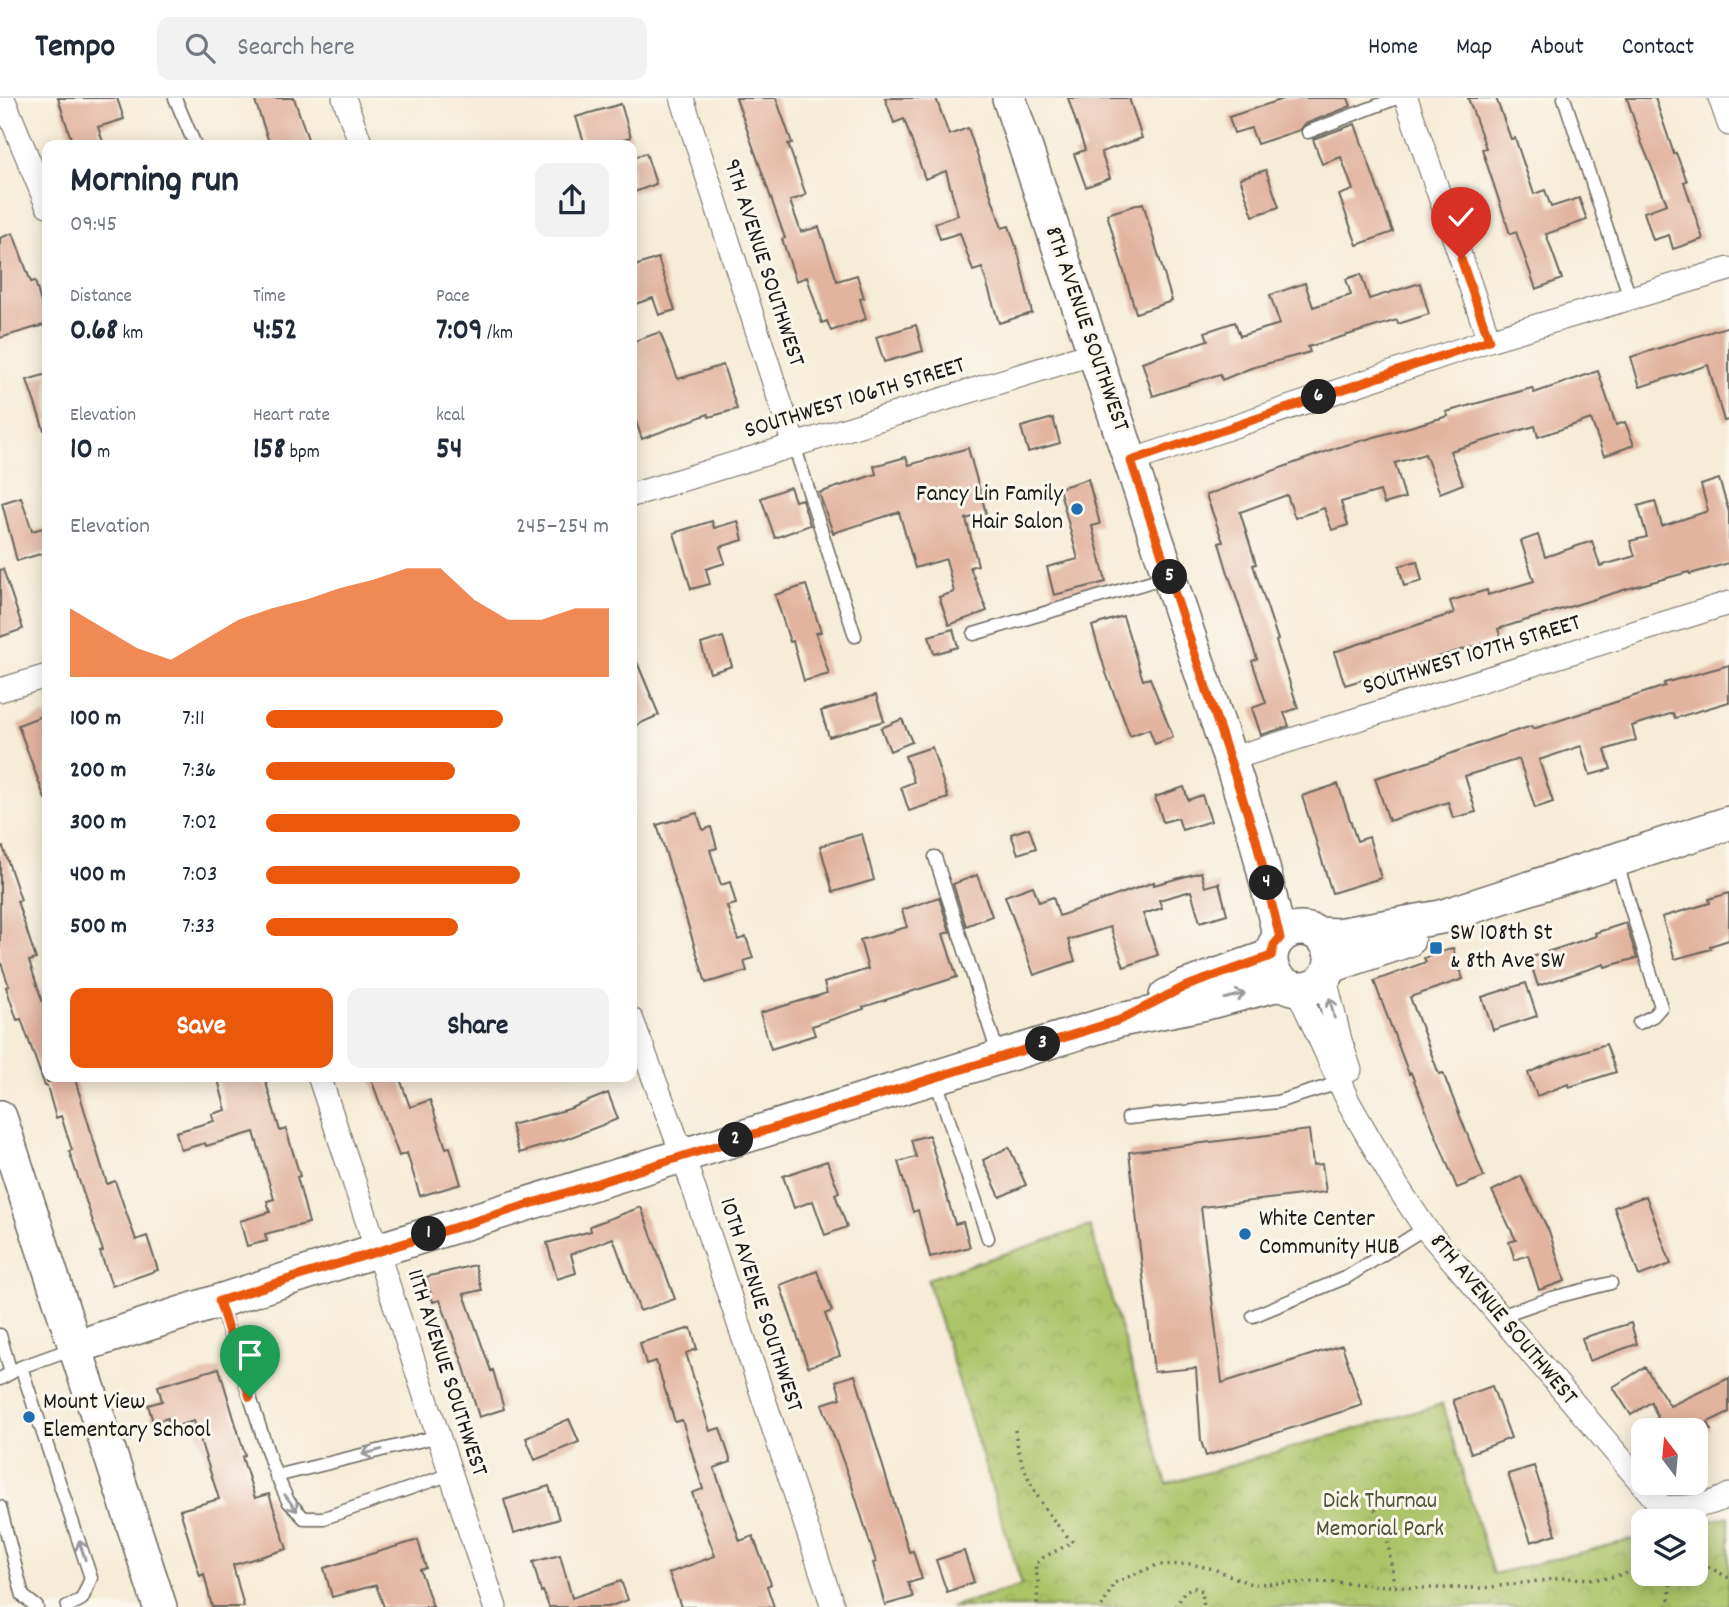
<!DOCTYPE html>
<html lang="en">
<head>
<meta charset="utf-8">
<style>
	:root { --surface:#fff; --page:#f2f2f3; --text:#1f2937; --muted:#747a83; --line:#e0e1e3; --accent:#ea580c }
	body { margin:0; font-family:Dekko,sans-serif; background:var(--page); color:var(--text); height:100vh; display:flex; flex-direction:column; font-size:26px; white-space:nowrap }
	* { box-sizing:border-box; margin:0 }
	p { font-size:23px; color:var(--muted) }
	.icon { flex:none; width:38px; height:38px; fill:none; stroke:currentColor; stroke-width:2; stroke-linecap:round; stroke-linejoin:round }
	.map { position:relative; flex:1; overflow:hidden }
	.panel { position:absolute; left:42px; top:42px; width:595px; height:942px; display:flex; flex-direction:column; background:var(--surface); border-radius:14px; box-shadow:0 4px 18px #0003 }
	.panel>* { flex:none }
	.needle { width:46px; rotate:344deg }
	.buttons { position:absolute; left:1631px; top:1320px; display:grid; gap:14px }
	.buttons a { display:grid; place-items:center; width:77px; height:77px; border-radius:14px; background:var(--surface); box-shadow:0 4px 18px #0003; font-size:35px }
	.pin { position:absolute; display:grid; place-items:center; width:60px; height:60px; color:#fff; margin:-72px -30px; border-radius:50% 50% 50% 0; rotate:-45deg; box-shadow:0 0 7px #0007 }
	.pin .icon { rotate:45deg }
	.km { position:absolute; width:35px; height:35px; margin:-18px; border-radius:50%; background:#222; color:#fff; font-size:19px; line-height:35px; text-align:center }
	.round { display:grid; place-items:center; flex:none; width:74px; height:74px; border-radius:14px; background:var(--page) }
	.overview { display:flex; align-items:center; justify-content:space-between; height:119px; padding:0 28px }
	h1 { font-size:38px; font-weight:700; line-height:52px }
	.metrics { display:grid; grid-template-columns:repeat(3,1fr); gap:10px; height:119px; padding:7px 28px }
	.metrics div { display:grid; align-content:center }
	.metrics b { font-size:30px; font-weight:700 }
	.metrics small { font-size:19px; font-weight:400 }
	.metrics p { font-size:19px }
	.chart { height:196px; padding:14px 28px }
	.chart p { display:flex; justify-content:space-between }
	.chart svg { width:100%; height:126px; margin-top:7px; fill:var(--accent); opacity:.7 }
	.button { display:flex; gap:14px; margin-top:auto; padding:14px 28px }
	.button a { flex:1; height:80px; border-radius:14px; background:var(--accent); color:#fff; font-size:28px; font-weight:700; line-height:80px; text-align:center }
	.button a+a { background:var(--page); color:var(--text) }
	ul { padding:0 28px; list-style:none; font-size:23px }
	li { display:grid; grid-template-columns:112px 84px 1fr; align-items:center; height:52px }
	li i { height:18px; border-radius:9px; background:var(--accent) }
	header { display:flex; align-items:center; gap:42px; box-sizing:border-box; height:98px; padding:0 35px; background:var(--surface); border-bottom:2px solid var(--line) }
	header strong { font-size:33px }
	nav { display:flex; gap:38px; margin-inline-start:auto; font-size:24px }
	.search { width:490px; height:63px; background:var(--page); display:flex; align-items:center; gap:18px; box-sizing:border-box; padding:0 24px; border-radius:14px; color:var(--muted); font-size:26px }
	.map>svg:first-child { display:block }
	.park { fill:url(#park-crowns); stroke:#647042; stroke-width:2 }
	.building { fill:#e2b4a0 }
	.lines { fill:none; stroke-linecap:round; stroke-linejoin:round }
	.lane-casing { stroke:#68655d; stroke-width:15 }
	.street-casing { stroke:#68655d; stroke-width:25 }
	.secondary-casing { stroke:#68655d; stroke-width:36 }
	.path { stroke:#68655d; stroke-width:3.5; stroke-dasharray:2 5; stroke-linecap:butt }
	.lane { stroke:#fff; stroke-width:12 }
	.street { stroke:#fff; stroke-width:23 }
	.secondary { stroke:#fff; stroke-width:33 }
	.oneway { stroke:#999 }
	.route-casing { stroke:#fff; stroke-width:14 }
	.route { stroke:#ea580c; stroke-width:9 }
	.poi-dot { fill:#1f6fb2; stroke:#fbf7ec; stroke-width:2.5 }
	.labels { text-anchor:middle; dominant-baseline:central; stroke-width:6; stroke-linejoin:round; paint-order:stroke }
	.street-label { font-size:24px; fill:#1c1c1c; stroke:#fbf7ec }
	.poi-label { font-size:24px; fill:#1c1c1c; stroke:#fbf7ec; text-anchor:start }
	.park-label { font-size:24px; fill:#4e5637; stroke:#fbf7ec }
</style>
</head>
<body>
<header>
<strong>Tempo</strong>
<div class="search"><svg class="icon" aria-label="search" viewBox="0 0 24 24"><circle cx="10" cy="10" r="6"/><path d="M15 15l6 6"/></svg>Search here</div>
<nav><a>Home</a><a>Map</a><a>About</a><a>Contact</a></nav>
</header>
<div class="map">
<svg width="1729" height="1509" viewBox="0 0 1729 1509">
	<defs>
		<pattern id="park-crowns" width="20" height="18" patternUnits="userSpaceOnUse" patternTransform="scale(1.75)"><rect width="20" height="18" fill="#acc368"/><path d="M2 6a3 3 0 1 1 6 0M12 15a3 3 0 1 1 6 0" fill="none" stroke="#93a75a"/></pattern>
	</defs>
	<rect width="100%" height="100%" fill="#fbf7ec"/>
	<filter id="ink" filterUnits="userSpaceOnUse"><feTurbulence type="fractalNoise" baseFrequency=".0143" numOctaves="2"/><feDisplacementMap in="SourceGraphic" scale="14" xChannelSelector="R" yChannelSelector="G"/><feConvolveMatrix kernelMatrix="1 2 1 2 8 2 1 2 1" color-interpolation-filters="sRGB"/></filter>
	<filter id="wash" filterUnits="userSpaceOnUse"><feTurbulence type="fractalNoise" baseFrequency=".00686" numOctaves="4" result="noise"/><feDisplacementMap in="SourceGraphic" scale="28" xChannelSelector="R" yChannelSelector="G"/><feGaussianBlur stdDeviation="1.57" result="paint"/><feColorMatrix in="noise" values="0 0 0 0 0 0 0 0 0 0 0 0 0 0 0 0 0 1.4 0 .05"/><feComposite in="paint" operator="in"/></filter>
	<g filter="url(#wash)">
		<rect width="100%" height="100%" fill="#f6ecd7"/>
		<!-- park -->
		<path class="park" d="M1090,1128l77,258 275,-80 51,170 150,-37v36h53v-49l33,-8v91h-779l72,-22 -95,-306z"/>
		<g id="blocks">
			<!-- building -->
			<path class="building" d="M58,0h59l7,21 -26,8 6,18h-31z
				M254,0h40l16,47h-40z
				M736,0h40l16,45 -4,1 18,51 -16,6 11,31 18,-5 18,54 20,-6 7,23 -4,1 6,20 -35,12 -4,-10 -5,2 -15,-46 -11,4 -14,-42 3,-1z
				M885,0h51l13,37 19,-7 34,100 7,-2 10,30 13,57 -33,10 -17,-55 -9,3 -13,-38 -20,6 -5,-16 23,-8 -12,-44 -21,8 -21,-60 -10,4z
				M1068,0h61l13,40 -41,14 9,26 -24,9 -12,-33 11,-4z
				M1286,0h62l3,8 -46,18 -5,6 -43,14 -6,-16 -17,5 -5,-16z
				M1468,0h28l15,41 4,-1 19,56 11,-4 6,17 28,-9 8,22 -41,14 16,45 -26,10 -20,-57 -6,2 -28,-85 4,-1z
				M1627,0h28l19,56 2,-1 11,28 -3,1 19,57 -30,10 -4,-14 -16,5 -9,-28 23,-8 -25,-60z
				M621,6l10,33 -28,8h-18l-9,-28z
				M1355,26l38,108 -36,13 -18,-50 14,-5 -12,-33 -19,7 -9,-25z
				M646,55l10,31 -24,9v-35z
				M1266,72l13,37 -26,9 -13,-38z
				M1143,105l29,98 -36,12 -29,-99z
				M13,135l18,49 4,-1 12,43 -47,14v-100z
				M658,160l17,52 -16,5 -6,-17 -21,7v-38z
				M1361,176l8,25 51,-16 9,31 -31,10 -1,-4 -89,27 2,5 -59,16 -29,12 -2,-6 -67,22 -11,-34 66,-22 -3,-8 30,-10 5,14 40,-12 -10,-29 35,-12 8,24 38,-12 -5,-16z
				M916,227l7,26 -39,11 -8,-25z
				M1729,228v94l-5,1 -16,-56 -68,22 -9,-30z
				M660,234l18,47 45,-14 14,44 -28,8 -1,-3 -66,25 -10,-29v-68z
				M1598,273l18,54 9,-3 9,23 -30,11 -13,-37 -53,18 -3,-11 -85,25 13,33 -23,9 -15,-39 -30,9 10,35 -21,6 -4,-13 -39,11 7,23 -16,5 -8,-22 -29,10 -8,-23 -47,17 16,52 -3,1 25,75 -2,1 22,67 -14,5 5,13 -28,9 -9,-27 14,-5 -14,-42 5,-2 -29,-86 -9,-30 4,-1 -17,-47 130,-47 112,-32 -2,-4 86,-24 2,5z
				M47,276v56h-3l-17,-50z
				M1053,320l7,25 -32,9 -7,-25z
				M968,350l18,65 -20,6 12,46 -8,2 17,44 -38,14 -10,-28 15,-5 -8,-33 -31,9 -16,-56 -66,21 -14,-40 57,-19 -2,-8 32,-9 3,8z
				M1088,381l12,45 -8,2 14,56 -52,13 -7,-28 31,-8 -19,-71z
				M1719,381l10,33v51l-39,11 -1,-2 -59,16 -132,41 3,9 -156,47 -11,-33 120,-39 -4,-12 37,-11 1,5 46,-14 -13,-40 17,-6 7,22 47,-16 8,25 35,-10 -5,-15 17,-4 -9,-31 17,-5 7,25 46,-15 -7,-26z
				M790,389l5,14 7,-2 8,26 -35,13 -14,-40z
				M21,399l11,34 15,-4v25l-30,9 -15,-58z
				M712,423l2,7 24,-7 5,19 -23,7 5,16 -19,6 4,15 -19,5 -17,-56z
				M1417,463l5,20 -18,5 -5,-20z
				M3,471l20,60 -23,8v-67z
				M806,487l15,47 -5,1 13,41 -25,7 -11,-40 -3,1 -15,-47z
				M1123,518l20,64 7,-2 23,59 -18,7 -6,-15 -19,7 -24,-63 -14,-47z
				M953,531l5,18 -24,7 -5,-18z
				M723,539l9,29 -22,7 -9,-29z
				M632,552l27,65 -27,12z
				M1729,567v37l-54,16 -2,-5 -41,13 4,14 -31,10 6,19 -21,6 -9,-29 -42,14 14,42 -18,6 -16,-49 -54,17 11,36 -23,6 -5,-16 -59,19 -14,-43 47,-14 75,-27 35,-11 1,3 132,-43 -1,-3z
				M876,597l8,26 -55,16 -8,-26z
				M47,616v85h-2l-27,-74z
				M902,621l10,23 -22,9 -9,-23z
				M932,649l16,51 -39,13 -8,-24 13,-5 -9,-26z
				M1338,686l19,57 12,-4 12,41 -49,15 -30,-97z
				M1184,689l4,13 14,-5 9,26 -29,9 -4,-12 -15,4 -8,-25z
				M697,715l6,17 8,-3 6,21 -7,2 11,35 9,-3 6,22 -9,2 11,34 8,-3 7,21 -9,3 3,10 -41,12 -49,-158z
				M1029,730l7,20 -18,6 -7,-20z
				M862,736l12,46 -41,12 -13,-46z
				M3,749l18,53 -4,1 19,58 -7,2 18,54v67l27,-6 33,108 8,-3 21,59 11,-4 11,34 -46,16 -12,-34 3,-1 -34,-100 3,-1 -11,-34 -5,2 -9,-32h-2l-24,-67 -4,1 -11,-33 3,-1 -9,-26v-112z
				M1201,774l4,15 14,-4 8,31 -27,8 -9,-31 -32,9 3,8 -19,6 15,41 -34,12 -14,-40 -42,13 7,21 -41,14 -29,-79 28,-10 6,16 14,-5 6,19 95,-34v3z
				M977,777l15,41 -26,10 -13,-42z
				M1729,795v47l-19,6 1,3 -36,10 -13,-42 48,-14 -1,-4z
				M939,799l11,35 -7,2 14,43 -94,30 1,2 -52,17 3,9 -44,14 -11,-36 67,-20 -3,-10 44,-14 -8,-29 47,-13 -5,-17z
				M1626,825l11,35 -32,9 -1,-3 -66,22 -9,-28 67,-22 -1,-3z
				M1453,850l10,31 -53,18 29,77 4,-1 41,104 -27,11 -46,-115 -2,1 -35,-93 52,-19 -2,-4z
				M1526,885l11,33 -44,14 -11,-33z
				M1606,946l10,28 -47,15 -1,-3 -31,12 -9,-23 32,-14z
				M217,978h47l16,55 6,-2 14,47 -3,1 12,46 -44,11 2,7 -20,5 -7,-25 30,-9 -3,-11 7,-2 -20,-67 -48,14 -1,-3 -24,7 -5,-18 38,-11 -2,-7 14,-4z
				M370,978h29l11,31 20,-7 16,48 4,-1 11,37 -41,12 -13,-43 -8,3z
				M608,995l10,26 -52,20 -47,14 -8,-28 58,-16z
				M1309,1032l4,35 9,-1 4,28 -125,15 21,176 120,-38 20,60 -156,51 -5,-15 -5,-73 -42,4 -25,-220z
				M929,1037l26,89 8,-2 7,25 -40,10 -12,-47 -5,2 -15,-50 18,-5 -5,-17z
				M1009,1049l17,38 -26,12 -17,-37z
				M827,1063l12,31 -4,2 12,33 -22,8 -12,-34 -19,7 -11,-32z
				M1521,1078l28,55 16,50 -26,9 -11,-35 -13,5 -6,-18 7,-2 -24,-49z
				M1646,1098l25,68 -32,12 -25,-69z
				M641,1109l34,92 -35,12 -27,-73 -42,16 5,19 -19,6 -10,-36 44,-12 -1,-5z
				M475,1167l7,25 -18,4 27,77 2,-1 11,39 -25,8 -16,-53 -23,-64 -7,2 -7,-25z
				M817,1173l15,40 -7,3 15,42 -32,11 -28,-82z
				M1631,1225l6,21 -48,17 -7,-23z
				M691,1230l6,21 -11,4 24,78 10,-3 11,34 -17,6 26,73 13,-5 18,48 -4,2 7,21h-93l-12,-34 46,-17 -23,-63 11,-4 -21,-69 -7,2 -19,-61 -10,3 -6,-21z
				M1645,1269l25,39 59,-28v34l-21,10 3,8h-48l-12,-28 -20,13 -18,-28z
				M219,1270l26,87 -3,2 13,41 14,-4 18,55 -54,16 11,42h-32l-8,-33 -4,2 -20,-66 39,-11 -25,-78 -24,7 -2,-10 -15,4 -5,-17 14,-4 -4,-15z
				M855,1277l54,177 4,-1 9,28 -14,4 5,14 -28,8 -12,-42 3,-1 -25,-79 -29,-79 19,-6 -5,-17z
				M1492,1288l19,52 -40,15 -18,-53z
				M569,1321l10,23 -44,18 -9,-22z
				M1534,1368l22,68 -25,8 -23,-68z
				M549,1388l10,33 -45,14 -10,-33z
				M418,1442l8,28 -6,2 13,37h-49l-8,-22 -44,12 -8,-29z
				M964,1453l10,31 -27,10 -11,-32z
				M560,1457l12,43 49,-17 7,19 -20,7h-59l-6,-16 -2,1 -8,-30z"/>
		</g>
	</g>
	<g filter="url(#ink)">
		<use href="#blocks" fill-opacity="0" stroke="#68655d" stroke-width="2"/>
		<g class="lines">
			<!-- lane casing -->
			<g class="lane-casing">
				<path id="lane" d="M175,0l20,47
					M1564,0l66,200
					M1308,34l89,-34
					M794,347l61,191
					M974,536l195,-58
					M935,759l64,200
					M1616,762l45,147 -8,9 -14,7
					M935,980l53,160
					M1128,1020l149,-16 65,-20
					M219,1203l53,164 16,36 16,17h20l127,-44
					M1253,1218l94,-39 78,-49
					M1500,1218l52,-18 59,-15
					M0,1237l11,38
					M21,1269l70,211 -9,21 -15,8
					M0,1281l21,-12 53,-19
					M276,1378l163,-40
					M0,1409l23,89 14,11"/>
			</g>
			<!-- street casing -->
			<g class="street-casing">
				<path id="street" d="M3,0l44,107
					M344,0l17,47
					M682,0l112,347
					M1406,0l83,242
					M1720,0l9,26
					M1131,363l358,-121 240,-71
					M632,397l462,-142
					M0,592l47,-14
					M1230,661l499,-156
					M1325,880l15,62 10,30
					M1297,891l52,114 44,77 32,48 237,279c23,1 46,0 67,-12
					M632,922l51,136 150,451
					M319,978l176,531"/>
			</g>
			<!-- secondary casing -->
			<g class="secondary-casing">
				<path id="secondary" d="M1009,0l221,661 26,80 24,99
					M1271 861a30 30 0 1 1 60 0a30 30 0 1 1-60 0Z
					M1320,836l17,1 104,-18 288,-94
					M1331,868l77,-26
					M1166,898l18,-9 87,-31
					M0,1019l160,490
					M76,1249l302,-97 742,-230 86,-17 77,-20"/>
			</g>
			<!-- path -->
			<path class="path" d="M1015,1332c4,41 29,84 58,112l-29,15 -9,8 3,16 -1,26
				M1372,1405l14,29 8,52
				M1696,1462l33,18
				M1102,1509l12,-24 43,-18 33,-1 24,5 37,15 80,-2 87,6h65l80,-10 40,1 40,-10
				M1176,1509l8,-15 9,-5 9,4 2,16
				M1668,1509l4,-34"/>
			<!-- lane -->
			<use href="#lane" class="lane"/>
			<!-- street -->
			<use href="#street" class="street"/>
			<!-- secondary -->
			<use href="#secondary" class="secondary"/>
		</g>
		<!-- one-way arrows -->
		<defs><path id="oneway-shaft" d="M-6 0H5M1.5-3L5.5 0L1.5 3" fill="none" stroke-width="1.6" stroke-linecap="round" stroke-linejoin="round" transform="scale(1.75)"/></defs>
		<g class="oneway">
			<use href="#oneway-shaft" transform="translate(1235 898) rotate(-14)"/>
			<use href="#oneway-shaft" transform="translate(1332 910) rotate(-103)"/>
			<use href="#oneway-shaft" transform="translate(372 1354) rotate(166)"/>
			<use href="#oneway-shaft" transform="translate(291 1405) rotate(53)"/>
			<use href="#oneway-shaft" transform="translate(82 1452) rotate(-108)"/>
		</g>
	</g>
	<g class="lines" filter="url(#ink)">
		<!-- route casing -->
		<g class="route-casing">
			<path id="route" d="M250,1299l-31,-96 901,-281 64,-33 87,-31 3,-11 6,-7 -24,-99 -125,-378 358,-121 -28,-81"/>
		</g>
		<!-- route -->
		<use href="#route" class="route"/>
	</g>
	<!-- markers -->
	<g class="poi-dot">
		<circle cx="1077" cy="411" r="7"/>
		<rect x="1429" y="843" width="14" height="14" rx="3.5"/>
		<circle cx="1245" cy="1136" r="7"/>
		<circle cx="29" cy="1319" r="7"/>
	</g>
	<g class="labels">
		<!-- street labels -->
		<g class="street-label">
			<text transform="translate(763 165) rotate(72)">9TH AVENUE SOUTHWEST</text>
			<text transform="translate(1086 231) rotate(71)">8TH AVENUE SOUTHWEST</text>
			<text transform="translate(855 301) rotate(-17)">SOUTHWEST 106TH STREET</text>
			<text transform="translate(1472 558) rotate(-17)">SOUTHWEST 107TH STREET</text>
			<text transform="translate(760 1207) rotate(72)">10TH AVENUE SOUTHWEST</text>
			<text transform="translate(1503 1222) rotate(50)">8TH AVENUE SOUTHWEST</text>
			<text transform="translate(446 1275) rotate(72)">11TH AVENUE SOUTHWEST</text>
		</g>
		<!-- poi labels -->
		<g class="poi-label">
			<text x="1063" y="397" text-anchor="end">Fancy Lin Family<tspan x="1063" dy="28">Hair Salon</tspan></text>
			<text x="1450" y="836">SW 108th St<tspan x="1450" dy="28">&amp; 8th Ave SW</tspan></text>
			<text x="1259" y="1122">White Center<tspan x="1259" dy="28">Community HUB</tspan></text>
			<text x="43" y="1305">Mount View<tspan x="43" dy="28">Elementary School</tspan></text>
		</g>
		<!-- park labels -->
		<g class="park-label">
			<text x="1380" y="1404">Dick Thurnau<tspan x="1380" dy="28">Memorial Park</tspan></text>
		</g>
	</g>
</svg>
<div class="buttons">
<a><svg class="needle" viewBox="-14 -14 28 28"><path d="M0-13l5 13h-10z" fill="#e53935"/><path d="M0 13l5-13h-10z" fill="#747a83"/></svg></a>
<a><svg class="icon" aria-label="layers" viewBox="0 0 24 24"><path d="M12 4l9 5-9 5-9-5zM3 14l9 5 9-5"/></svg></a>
</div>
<div class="pin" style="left:250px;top:1299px;background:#1e9e55"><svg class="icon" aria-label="arrive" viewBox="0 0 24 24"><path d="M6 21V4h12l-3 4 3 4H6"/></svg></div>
<div class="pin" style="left:1461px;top:161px;background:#d93025"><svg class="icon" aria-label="check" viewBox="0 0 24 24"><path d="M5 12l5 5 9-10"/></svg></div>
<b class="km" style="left:429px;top:1136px">1</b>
<b class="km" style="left:736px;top:1042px">2</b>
<b class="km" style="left:1043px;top:946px">3</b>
<b class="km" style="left:1267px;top:785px">4</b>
<b class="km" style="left:1170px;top:479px">5</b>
<b class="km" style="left:1319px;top:299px">6</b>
<section class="panel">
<div class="overview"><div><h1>Morning run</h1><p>09:45</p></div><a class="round"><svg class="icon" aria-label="share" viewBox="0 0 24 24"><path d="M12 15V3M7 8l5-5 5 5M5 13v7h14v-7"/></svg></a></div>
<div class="metrics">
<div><p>Distance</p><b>0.68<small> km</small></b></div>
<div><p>Time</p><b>4:52</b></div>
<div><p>Pace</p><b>7:09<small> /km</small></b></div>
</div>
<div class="metrics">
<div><p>Elevation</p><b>10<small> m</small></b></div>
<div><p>Heart rate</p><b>158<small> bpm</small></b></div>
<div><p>kcal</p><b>54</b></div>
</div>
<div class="chart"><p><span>Elevation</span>245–254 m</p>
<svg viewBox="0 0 160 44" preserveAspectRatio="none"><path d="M0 44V20L10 27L20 34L30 38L40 31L50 24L60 20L70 17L80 13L90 10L100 6L110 6L120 17L130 24L140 24L150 20L160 20V44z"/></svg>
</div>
<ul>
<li><b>100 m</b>7:11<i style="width:69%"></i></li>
<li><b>200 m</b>7:36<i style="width:55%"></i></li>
<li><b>300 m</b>7:02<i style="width:74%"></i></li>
<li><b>400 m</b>7:03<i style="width:74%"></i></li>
<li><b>500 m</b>7:33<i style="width:56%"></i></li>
</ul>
<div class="button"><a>Save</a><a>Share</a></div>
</section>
</div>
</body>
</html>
